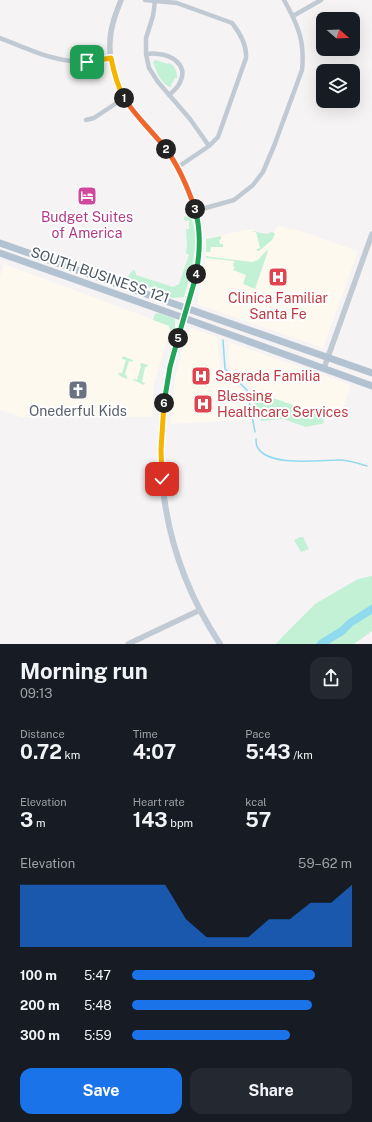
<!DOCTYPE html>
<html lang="en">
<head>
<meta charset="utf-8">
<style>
	:root { --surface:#171b24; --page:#242831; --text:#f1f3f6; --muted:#9ea1a6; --accent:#1a73e8 }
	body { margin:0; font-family:"Public Sans",sans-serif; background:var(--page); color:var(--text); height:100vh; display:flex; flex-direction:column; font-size:15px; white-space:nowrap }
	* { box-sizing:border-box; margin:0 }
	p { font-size:13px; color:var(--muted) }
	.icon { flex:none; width:22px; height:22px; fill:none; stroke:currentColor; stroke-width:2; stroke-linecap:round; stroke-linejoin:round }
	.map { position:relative; height:644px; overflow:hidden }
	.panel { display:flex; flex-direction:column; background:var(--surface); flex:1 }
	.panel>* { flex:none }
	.needle { width:26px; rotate:109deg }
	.buttons { position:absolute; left:316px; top:12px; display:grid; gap:8px }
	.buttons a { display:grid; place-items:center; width:44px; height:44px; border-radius:8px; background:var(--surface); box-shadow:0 4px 16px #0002; font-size:20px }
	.pin { position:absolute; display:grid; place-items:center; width:34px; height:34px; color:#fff; margin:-17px; border-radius:8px; box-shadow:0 2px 6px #0006 }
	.km { position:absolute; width:20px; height:20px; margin:-10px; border-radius:50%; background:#222; color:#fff; font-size:11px; line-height:20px; text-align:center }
	.round { display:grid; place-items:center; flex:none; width:42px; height:42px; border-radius:12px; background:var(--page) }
	.headline { display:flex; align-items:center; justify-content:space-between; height:68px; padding:0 20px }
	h1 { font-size:22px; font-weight:700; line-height:30px }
	.metrics { display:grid; grid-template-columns:repeat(3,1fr); gap:6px; height:68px; padding:4px 20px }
	.metrics div { display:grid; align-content:center }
	.metrics b { font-size:20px; font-weight:700 }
	.metrics small { font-size:11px; font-weight:400 }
	.metrics p { font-size:11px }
	.chart { height:112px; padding:8px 20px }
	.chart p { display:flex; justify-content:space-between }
	.chart svg { width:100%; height:72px; margin-top:4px; fill:var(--accent); opacity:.7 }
	.button { display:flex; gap:8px; margin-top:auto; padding:8px 20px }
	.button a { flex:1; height:46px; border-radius:12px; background:var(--accent); color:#fff; font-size:16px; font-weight:700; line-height:46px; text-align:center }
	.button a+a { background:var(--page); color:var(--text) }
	ul { padding:0 20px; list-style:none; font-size:13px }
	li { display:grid; grid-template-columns:64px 48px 1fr; align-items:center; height:30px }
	li i { height:10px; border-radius:5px; background:var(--accent) }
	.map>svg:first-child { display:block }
	.commercial { fill:#fdf9ef }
	.green { fill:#c3f1d5 }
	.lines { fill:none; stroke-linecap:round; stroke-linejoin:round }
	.stream { stroke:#90daee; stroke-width:1.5 }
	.river { stroke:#90daee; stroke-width:8 }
	.minor { stroke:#c1cad2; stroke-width:4.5 }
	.tertiary { stroke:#c1cad2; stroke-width:5.5 }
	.secondary { stroke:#c1cbd6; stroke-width:6 }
	.primary { stroke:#b3c2d1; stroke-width:7 }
	.split-1-casing { stroke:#fff; stroke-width:8 }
	.split-2-casing { stroke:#fff; stroke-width:8 }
	.split-3-casing { stroke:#fff; stroke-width:8 }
	.split-4-casing { stroke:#fff; stroke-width:8 }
	.split-5-casing { stroke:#fff; stroke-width:8 }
	.split-6-casing { stroke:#fff; stroke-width:8 }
	.split-7-casing { stroke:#fff; stroke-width:8 }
	.split-1 { stroke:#f5b400; stroke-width:5 }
	.split-2 { stroke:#f0652b; stroke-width:5 }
	.split-3 { stroke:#f0652b; stroke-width:5 }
	.split-4 { stroke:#22a559; stroke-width:5 }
	.split-5 { stroke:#22a559; stroke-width:5 }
	.split-6 { stroke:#22a559; stroke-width:5 }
	.split-7 { stroke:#f5b400; stroke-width:5 }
	.labels { text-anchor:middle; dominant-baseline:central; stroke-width:4; stroke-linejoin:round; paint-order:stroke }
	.hotel-label { font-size:14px; fill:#b23c85; stroke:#fff }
	.street-label { font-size:14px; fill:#4a5661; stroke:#fff }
	.health-label { font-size:14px; fill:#be3a42; stroke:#fff; text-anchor:start }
	.worship-label { font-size:14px; fill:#5b616d; stroke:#fff }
</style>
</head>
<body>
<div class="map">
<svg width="372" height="644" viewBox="0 0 372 644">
	<rect width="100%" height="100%" fill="#f5f3f3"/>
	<!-- commercial -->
	<path class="commercial" d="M278,225l13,5 4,-1 63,22 -35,97 -126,-44 9,-48 -2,-17 46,-10 15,5 8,-1z
		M4,264l167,62 -17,58 -2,33h-131l-21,-7v-134z
		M191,328l26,9 4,34 24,22 1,27 -75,4v-16l4,-30 11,-42z
		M229,342l122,43 -7,22 -30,7 -59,-22 -26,-27z"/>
	<!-- green -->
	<path class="green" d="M155,60l13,4 1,-1c6,2 8,8 8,15h-2l-4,7 1,1 -2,1c-9,-3 -14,-16 -17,-25z
		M190,216c12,21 0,60 -6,81l-12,1 -20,-9 -22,-8 -2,-2c1,-4 2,-7 6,-9h1l1,5 37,12 6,-3 10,-29 -3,-2 1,-6 -1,-18h3v-8l-5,-1v-3z
		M253,231l13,3 6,-2 3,2 -3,6 -13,11h-2v-2l3,-1 -4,-16h-3z
		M221,236v3l-2,1 1,4h3v3h-12l-1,5h-4v-13z
		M267,250l1,1 -13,38 -12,-5 3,-9 -13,-5 2,-3 -2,-1 1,-5 -28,-3v-2l5,1 41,5 6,-2z
		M158,313l15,5 2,2v7l-1,3h-3l-2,-2v-2l-16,-6 2,-6z
		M123,356l10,4 -1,2 -3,-1 -4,13 2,2v3l-7,-3 -2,-3h4l4,-13 -4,-1z
		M141,363l7,2 -1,2h-2l-3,15 3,1 -1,2 -11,-5v-1l4,1 4,-14 -1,-1z
		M256,392l57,20 9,-1 2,12 -3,1 -15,3 -23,-8 -22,2 -4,-9 -4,-19z
		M300,537h3l6,12 -8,3 -7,-12z
		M372,576v55l-18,13h-78l6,-7 33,-33 43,-25z"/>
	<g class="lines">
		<!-- stream -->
		<path class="stream" d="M223,340l2,29 22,21 8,42
			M256,439c0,3 0,7 2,9 11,19 62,12 81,12 10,0 18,3 28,6"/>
		<!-- river -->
		<path class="river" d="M321,644l21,-13 8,-8 22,-14"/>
		<!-- minor -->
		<path class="minor" d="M145,0l32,3 55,20c8,10 15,22 14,35l-28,79 -9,9 -31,21
			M155,1l-2,15 -7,22v16l3,14 9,14 32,37 19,27
			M293,16l28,-16
			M0,38c23,9 46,20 71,23 13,2 27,-1 40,-3
			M146,54c4,0 8,-1 12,0 14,1 29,11 23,26 -2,6 -7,11 -12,15
			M86,120l8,-2 30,-20
			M195,211l39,-11 19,-15 10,-13 11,-26 28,-76c3,-29 -4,-45 -18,-70"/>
		<!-- tertiary -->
		<path class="tertiary" d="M121,0c-3,8 -6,15 -8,23 -8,27 0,61 17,83 4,6 9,11 14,16 10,11 20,23 28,35 5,8 9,16 13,25 21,45 15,80 2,126
			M324,368l48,-134
			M128,644l72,-34"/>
		<!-- secondary -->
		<path class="secondary" d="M187,308c-9,28 -18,57 -22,86 -2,13 -3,26 -3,39 -1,22 -1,43 2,64 7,52 27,103 56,147"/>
		<!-- primary -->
		<path class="primary" d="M0,243l372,130
			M0,253l184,65 188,68"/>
	</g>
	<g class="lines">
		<!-- split-1 casing -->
		<g class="split-1-casing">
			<path id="split-1" d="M87,62l24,-4c3,15 6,27 13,40"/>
		</g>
		<!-- split-2 casing -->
		<g class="split-2-casing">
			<path id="split-2" d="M124,98c12,19 29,34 42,51"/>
		</g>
		<!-- split-3 casing -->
		<g class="split-3-casing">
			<path id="split-3" d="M166,149c13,18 22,39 29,60"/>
		</g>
		<!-- split-4 casing -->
		<g class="split-4-casing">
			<path id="split-4" d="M195,209c6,21 5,44 1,65"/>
		</g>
		<!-- split-5 casing -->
		<g class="split-5-casing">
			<path id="split-5" d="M178,338l16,-55 2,-9"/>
		</g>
		<!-- split-6 casing -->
		<g class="split-6-casing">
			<path id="split-6" d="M164,403l6,-36 8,-29"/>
		</g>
		<!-- split-7 casing -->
		<g class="split-7-casing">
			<path id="split-7" d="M162,479l-1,-29 3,-47"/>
		</g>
		<!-- split-1 -->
		<use href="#split-1" class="split-1"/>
		<!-- split-2 -->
		<use href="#split-2" class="split-2"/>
		<!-- split-3 -->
		<use href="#split-3" class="split-3"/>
		<!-- split-4 -->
		<use href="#split-4" class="split-4"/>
		<!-- split-5 -->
		<use href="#split-5" class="split-5"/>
		<!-- split-6 -->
		<use href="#split-6" class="split-6"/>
		<!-- split-7 -->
		<use href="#split-7" class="split-7"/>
	</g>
	<!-- icons -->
	<defs>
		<g id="hotel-square" transform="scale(1)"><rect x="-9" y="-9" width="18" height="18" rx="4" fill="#d1479c" stroke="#fff"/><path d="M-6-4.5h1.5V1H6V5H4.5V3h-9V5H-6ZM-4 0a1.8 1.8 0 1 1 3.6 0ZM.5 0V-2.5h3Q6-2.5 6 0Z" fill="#fff"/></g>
		<g id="hospital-square" transform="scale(1)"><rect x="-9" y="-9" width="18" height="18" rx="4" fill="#e0444e" stroke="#fff"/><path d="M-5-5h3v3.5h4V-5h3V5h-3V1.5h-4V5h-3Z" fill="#fff"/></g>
		<g id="church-square" transform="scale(1)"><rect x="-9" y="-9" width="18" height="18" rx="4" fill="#6b7280" stroke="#fff"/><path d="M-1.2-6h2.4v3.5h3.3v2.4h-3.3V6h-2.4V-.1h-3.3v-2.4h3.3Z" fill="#fff"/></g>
	</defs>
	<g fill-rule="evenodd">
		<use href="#hotel-square" x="87" y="196"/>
		<use href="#hospital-square" x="278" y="277"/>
		<use href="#hospital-square" x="201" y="376"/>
		<use href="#church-square" x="78" y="390"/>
		<use href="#hospital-square" x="203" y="404"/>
	</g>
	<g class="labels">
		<!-- hotel labels -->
		<g class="hotel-label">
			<text x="87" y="217">Budget Suites<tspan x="87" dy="16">of America</tspan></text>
		</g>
		<!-- street labels -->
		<g class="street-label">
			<text transform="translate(100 275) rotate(19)">SOUTH BUSINESS 121</text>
		</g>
		<!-- health labels -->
		<g class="health-label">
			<text x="278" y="298" text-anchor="middle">Clinica Familiar<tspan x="278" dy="16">Santa Fe</tspan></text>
			<text x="215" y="376">Sagrada Familia</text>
			<text x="217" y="396">Blessing<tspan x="217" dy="16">Healthcare Services</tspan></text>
		</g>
		<!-- worship labels -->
		<g class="worship-label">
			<text x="78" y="411">Onederful Kids</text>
		</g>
	</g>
</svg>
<div class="buttons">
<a><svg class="needle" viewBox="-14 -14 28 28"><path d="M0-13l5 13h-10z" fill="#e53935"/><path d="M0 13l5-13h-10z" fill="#9ea1a6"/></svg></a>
<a><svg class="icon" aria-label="layers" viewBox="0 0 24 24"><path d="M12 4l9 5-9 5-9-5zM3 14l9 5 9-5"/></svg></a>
</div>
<div class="pin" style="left:87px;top:62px;background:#1e9e55"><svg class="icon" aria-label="arrive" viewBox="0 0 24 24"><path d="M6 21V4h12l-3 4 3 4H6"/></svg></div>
<div class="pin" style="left:162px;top:479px;background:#d93025"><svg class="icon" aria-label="check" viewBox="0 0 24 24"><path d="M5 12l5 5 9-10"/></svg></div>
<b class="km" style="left:124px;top:98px">1</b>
<b class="km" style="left:166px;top:149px">2</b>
<b class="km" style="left:195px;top:209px">3</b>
<b class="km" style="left:196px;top:274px">4</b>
<b class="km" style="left:178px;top:338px">5</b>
<b class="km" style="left:164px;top:403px">6</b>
</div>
<section class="panel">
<div class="headline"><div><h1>Morning run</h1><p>09:13</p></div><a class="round"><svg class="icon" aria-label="share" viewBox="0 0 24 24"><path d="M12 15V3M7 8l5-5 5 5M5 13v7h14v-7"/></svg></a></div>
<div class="metrics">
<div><p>Distance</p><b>0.72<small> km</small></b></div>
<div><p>Time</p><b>4:07</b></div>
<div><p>Pace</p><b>5:43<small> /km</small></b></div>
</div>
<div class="metrics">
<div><p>Elevation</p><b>3<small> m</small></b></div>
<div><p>Heart rate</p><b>143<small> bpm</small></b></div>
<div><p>kcal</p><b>57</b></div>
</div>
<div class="chart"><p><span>Elevation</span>59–62 m</p>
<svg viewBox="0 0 160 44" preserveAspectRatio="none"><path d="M0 44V6L10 6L20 6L30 6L40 6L50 6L60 6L70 6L80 27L90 38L100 38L110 38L120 27L130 27L140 17L150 17L160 6V44z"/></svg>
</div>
<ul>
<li><b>100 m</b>5:47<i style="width:83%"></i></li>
<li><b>200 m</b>5:48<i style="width:82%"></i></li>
<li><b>300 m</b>5:59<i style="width:72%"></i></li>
</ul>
<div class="button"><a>Save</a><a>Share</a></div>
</section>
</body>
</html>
